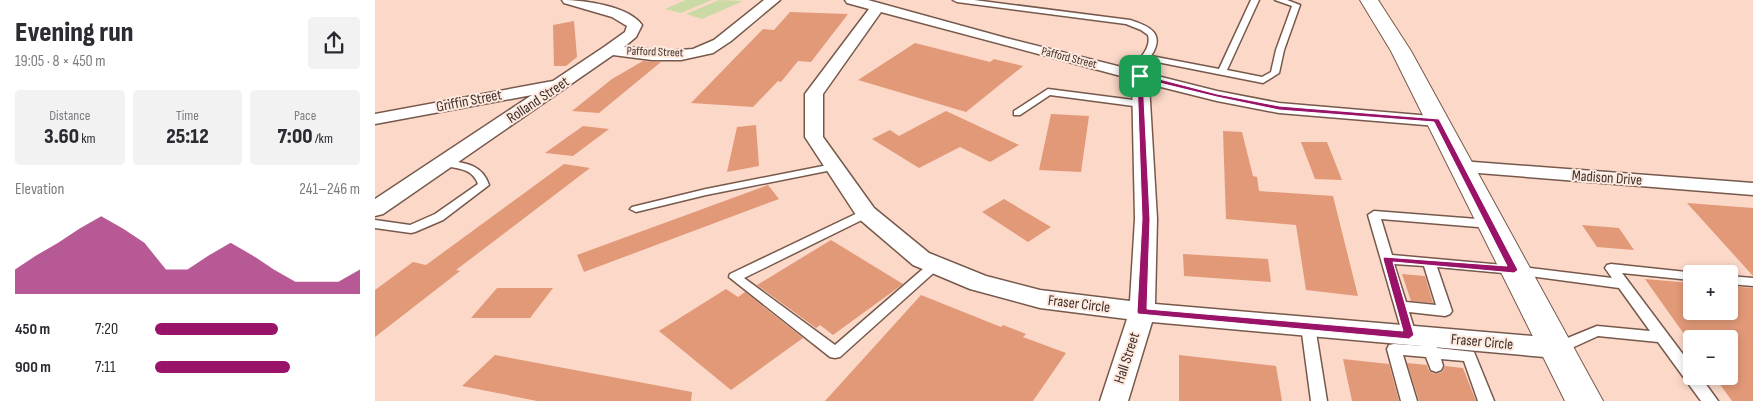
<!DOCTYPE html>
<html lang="en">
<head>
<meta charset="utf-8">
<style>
	:root { --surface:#fff; --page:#f2f2f3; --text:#2b2b33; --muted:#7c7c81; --accent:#991368 }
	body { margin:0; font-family:"Sofia Sans Condensed",sans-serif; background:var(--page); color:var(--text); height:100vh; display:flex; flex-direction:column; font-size:19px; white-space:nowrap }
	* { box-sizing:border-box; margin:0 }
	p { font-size:16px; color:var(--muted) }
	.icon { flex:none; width:28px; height:28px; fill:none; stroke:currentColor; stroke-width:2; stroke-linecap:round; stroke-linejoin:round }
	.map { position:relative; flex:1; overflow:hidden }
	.side { display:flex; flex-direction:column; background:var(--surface); width:375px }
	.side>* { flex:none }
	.fabs { position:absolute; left:1308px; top:265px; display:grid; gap:10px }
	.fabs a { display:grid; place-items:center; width:55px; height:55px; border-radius:5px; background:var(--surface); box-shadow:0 2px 8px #0003; font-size:25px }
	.pin { position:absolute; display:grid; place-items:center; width:42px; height:42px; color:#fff; margin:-21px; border-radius:10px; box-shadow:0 2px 8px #0006 }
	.round { display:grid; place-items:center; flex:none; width:52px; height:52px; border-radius:5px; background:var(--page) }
	.summary { display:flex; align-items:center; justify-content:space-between; height:85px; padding:0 15px }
	h1 { font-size:28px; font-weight:800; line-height:38px }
	.metrics { display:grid; grid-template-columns:repeat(3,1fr); gap:8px; height:85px; padding:5px 15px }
	.metrics div { display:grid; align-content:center; border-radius:5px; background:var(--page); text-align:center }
	.metrics b { font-size:21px; font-weight:800 }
	.metrics small { font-size:14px; font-weight:400 }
	.metrics p { font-size:14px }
	.chart { height:140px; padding:10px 15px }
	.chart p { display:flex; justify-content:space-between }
	.chart svg { width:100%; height:90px; margin-top:5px; fill:var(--accent); opacity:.7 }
	ul { padding:0 15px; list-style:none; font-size:16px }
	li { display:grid; grid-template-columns:80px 60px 1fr; align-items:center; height:38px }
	li i { height:12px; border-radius:6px; background:var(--accent) }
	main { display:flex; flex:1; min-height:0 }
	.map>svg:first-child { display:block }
	.green { fill:#cbd9a5 }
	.building { fill:#e29978 }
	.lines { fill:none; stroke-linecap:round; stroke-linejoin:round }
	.lane-casing { stroke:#77594b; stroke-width:3 }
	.street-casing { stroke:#77594b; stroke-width:3 }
	.primary-casing { stroke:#77594b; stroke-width:2 }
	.lane { fill:#fff; fill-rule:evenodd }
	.street { fill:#fff; fill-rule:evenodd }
	.primary { fill:#fff; fill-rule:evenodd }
	.route { fill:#991368; stroke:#fff; fill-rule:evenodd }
	.labels { text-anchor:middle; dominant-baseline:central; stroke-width:4; stroke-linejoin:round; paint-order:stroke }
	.far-street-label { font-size:12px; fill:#3d2f29; stroke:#fee9df }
	.street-label { font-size:15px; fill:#3d2f29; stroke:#fee9df }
</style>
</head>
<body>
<main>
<section class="side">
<div class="summary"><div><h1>Evening run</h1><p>19:05 · 8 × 450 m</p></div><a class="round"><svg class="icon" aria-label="share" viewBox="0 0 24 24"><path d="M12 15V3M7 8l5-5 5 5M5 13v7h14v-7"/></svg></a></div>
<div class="metrics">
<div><p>Distance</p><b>3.60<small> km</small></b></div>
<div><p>Time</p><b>25:12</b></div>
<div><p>Pace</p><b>7:00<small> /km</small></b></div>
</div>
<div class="chart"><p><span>Elevation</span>241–246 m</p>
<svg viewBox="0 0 160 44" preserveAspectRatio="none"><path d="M0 44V32L10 25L20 19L30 12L40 6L50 12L60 19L70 32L80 32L90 25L100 19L110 25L120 32L130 38L140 38L150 38L160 32V44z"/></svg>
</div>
<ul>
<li><b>450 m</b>7:20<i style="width:60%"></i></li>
<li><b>900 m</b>7:11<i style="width:66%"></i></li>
</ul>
</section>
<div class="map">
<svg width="1378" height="401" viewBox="0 0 1378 401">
	<rect width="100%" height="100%" fill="#fbd8c8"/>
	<!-- green -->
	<path class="green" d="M311,0h26l-31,13 -16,-4z
		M344,0l24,1 -41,18 -16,-5z"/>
	<!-- building -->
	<path class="building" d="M415,12l58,2 -37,48 -13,-1 -17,21 -3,-1 -25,26 -62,-4 72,-74 11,1z
		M199,21l3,36 -11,9h-12l-1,-41z
		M540,43l75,19 4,-3 29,7 -57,46 -108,-32z
		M268,61l18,1 -62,51 -27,-2 40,-32z
		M571,111l73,34 -29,17 -30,-15 -41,21 -47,-29 18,-9 9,6z
		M676,114l38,2 -8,56 -42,-2z
		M381,125l3,41 -32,6 10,-45z
		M208,126l26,3 -36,27 -28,-3z
		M848,131l19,1 11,44 4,1 2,14 74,5 25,100 -52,-6 -10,-65 -70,-6z
		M926,142h26l15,38 -27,-1z
		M189,164l26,4 -134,102 4,1 -85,66v-47l38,-28 13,3z
		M393,185l11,14 -195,73 -7,-17z
		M629,199l47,28 -23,15 -46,-30z
		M1312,203l66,5v68z
		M1207,225l37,3 15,22 -37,-3z
		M456,240l72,44 -70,51 -13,-10 -4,3 -59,-43z
		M808,254l85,5 3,23 -87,-6z
		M1027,274l23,2 8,27 -22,-2z
		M1270,279l46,4v28h38v-25l24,2v113h-21l-18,-25h15v-37h-38v5z
		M122,288h56l-23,30h-59z
		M351,289l12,8 7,-5 58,46 -72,52 -72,-59z
		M546,295l80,32 2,-2 23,9 -3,3 43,16 -33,48h-208z
		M120,355l197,37 -1,9h-154l-75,-15z
		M804,355l97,11 6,35h-103z
		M968,359l46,5 10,37h-47z
		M1032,363l20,2 2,6 6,3 7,-2 3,-6 18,2 13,33h-57z"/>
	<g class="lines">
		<!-- lane casing -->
		<g class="lane-casing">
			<path id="lane" d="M578,0h21l156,20c19,6 36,13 21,36l68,13 32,-69h8l-32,70 35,7 9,-5 5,-22 16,-44 -17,-6h12l13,5 -16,45 -5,23 -16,10 -116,-23 -14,16h-6v-4c9,-10 25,-22 21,-37l-7,-5 -15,-6 -169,-22z
				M673,89l93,12 5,3 -5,3 -91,-12 -30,20h-6v-4z
				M70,160c20,3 37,4 44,25l-46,35 -28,12 -4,1 -36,-5v-8l35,5 25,-11 43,-30c-6,-17 -22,-15 -37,-19l-1,-2z
				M458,164l4,1 1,2 -1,2 -131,26 -70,17 -6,-3 2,-2 74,-18z
				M491,209l4,1 2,3 -2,3 -126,62 91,67 96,-83h8l2,3 -2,3 -99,89 -5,1 -5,-1 -101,-80 1,-3z
				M999,211l116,9 6,4 -6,4 -109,-9 11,36 122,11 98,12 -7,-10 2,-3 4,-1 85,9 -5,1v6l-69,-7 69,92v11h9l18,25h-17l-43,-59 -60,-6 -35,16 -5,1 -5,-1 -2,-4 2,-4 44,-18 53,5 -31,-43 -105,-14 -77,-7 15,44 -2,3 -5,2 -36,-4 7,23 -2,4 -5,1 -5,-1 -36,-124zM1019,264l30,2 12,39 -30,-3z
				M1354,276l24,2v8l-24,-2z
				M933,321l5,1 2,4 12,75h-16l-10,-75 2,-4z
				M1055,343l5,1 2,4 37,4 20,49h-16l-14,-40 -23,-2 2,7 -2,4 -5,2 -5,-2 -5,-13 -23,-2 14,46h-16l-14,-52 2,-4 5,-1 30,2z"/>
		</g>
		<!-- street casing -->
		<g class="street-casing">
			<path id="street" d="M187,0c22,0 67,6 80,25l-6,12 -12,10 42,4 27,-2 21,-9 50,-40h16l-49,41 -18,12 -32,7h-29l-39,-5 -230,159 -8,2v-17l157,-104 -157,29v-10l178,-33 51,-34 21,-15 2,-6 -15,-9 -48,-14z
				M470,0h23l138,38 211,53 62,12 164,14 3,4 -3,4 -6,1 -158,-13 -62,-12 -68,-17 8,135 -2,85 401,34 9,3 4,7 -4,7 -9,3 -404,-36 -24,79h-28l27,-82 -87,-11 -70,-19 -57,-24 -55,-47 -53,-81v-43l64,-85 -22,-6zM506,12l251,67 3,140 -5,82 -90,-11 -54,-14 -57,-23 -55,-45 -51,-71v-43z
				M1085,161l293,22v12l-300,-24 -3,-4 3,-4z"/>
		</g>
		<!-- primary casing -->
		<g class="primary-casing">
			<path id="primary" d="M985,0h18l33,51 192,350h-38l-174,-350z"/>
		</g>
		<!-- lane -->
		<use href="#lane" class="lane"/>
		<!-- street -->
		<use href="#street" class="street"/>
		<!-- primary -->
		<use href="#primary" class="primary"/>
	</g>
	<!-- route -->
	<path class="route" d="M765,74l77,20 62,12 160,13 79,151 -4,3 -121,-11 21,73 -5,4 -271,-25 -1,-2 5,-93 -5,-143zM768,79l74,18 62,13 155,12 73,144 -123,-9 -1,2 20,72 -256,-22 3,-90z"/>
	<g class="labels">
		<!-- far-street labels -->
		<g class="far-street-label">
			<text transform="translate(280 52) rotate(2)">Pafford Street</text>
			<text transform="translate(694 58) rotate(14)">Pafford Street</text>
		</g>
		<!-- street labels -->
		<g class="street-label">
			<text transform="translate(163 100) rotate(-34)">Rolland Street</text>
			<text transform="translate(94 101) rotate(-11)">Griffin Street</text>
			<text transform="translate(1232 178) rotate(4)">Madison Drive</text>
			<text transform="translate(704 304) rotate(7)">Fraser Circle</text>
			<text transform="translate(1107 342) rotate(5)">Fraser Circle</text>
			<text transform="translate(752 358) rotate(-72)">Hall Street</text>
		</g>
	</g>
</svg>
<div class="fabs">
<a>+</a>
<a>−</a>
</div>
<div class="pin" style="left:765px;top:76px;background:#1e9e55"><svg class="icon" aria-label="arrive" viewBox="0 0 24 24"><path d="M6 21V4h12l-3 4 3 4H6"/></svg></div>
</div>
</main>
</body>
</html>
